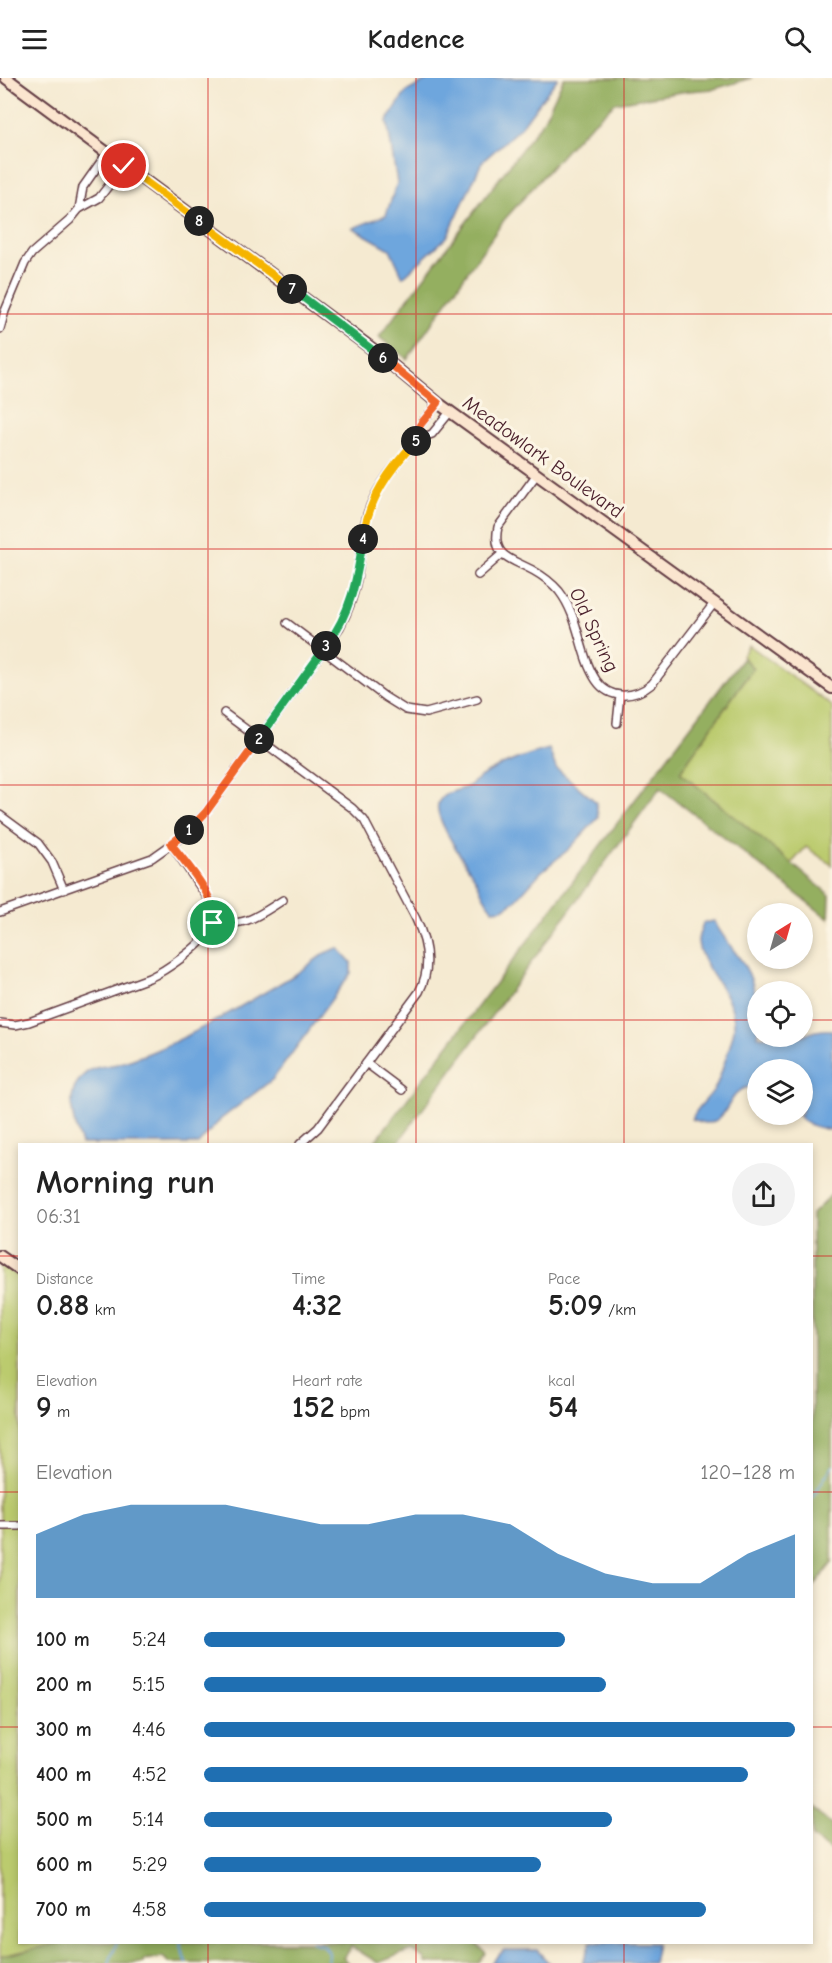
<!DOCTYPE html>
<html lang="en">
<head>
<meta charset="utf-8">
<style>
	:root { --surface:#fff; --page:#f2f2f2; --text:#222; --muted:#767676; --accent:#1f6fb2 }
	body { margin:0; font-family:"Comic Neue",sans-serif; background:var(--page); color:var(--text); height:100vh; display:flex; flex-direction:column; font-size:22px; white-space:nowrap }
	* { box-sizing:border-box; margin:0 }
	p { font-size:20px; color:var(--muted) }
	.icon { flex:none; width:33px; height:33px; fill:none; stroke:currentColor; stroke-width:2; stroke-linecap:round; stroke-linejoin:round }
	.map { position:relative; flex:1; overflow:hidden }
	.panel { position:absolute; left:18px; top:1065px; width:795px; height:801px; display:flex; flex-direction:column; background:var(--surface); border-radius:0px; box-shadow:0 3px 9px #0003 }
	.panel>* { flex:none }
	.needle { width:39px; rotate:37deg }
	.controls { position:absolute; left:747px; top:825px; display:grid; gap:12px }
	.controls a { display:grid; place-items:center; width:66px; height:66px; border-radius:50%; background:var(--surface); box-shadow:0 3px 9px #0003; font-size:30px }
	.pin { position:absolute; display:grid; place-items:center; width:51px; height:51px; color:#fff; margin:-26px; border:3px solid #fff; border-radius:50%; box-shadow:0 2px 6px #0007 }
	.km { position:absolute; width:30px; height:30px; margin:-15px; border-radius:50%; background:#222; color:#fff; font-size:16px; line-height:30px; text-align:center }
	.round { display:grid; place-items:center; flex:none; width:63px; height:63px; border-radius:32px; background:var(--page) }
	.head { display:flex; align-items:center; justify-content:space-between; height:102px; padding:0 18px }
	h1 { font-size:33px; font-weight:700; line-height:45px }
	.metrics { display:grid; grid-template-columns:repeat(3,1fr); gap:9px; height:102px; padding:6px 18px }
	.metrics div { display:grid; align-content:center }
	.metrics b { font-size:30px; font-weight:700 }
	.metrics small { font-size:16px; font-weight:400 }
	.metrics p { font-size:16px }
	.chart { height:168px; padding:12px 18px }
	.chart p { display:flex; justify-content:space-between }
	.chart svg { width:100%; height:108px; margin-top:6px; fill:var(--accent); opacity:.7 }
	ul { padding:0 18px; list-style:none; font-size:20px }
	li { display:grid; grid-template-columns:96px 72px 1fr; align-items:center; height:45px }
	li i { height:15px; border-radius:8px; background:var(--accent) }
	header { display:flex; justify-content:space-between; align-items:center; height:78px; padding:0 18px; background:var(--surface); font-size:27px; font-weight:700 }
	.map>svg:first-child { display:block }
	.green { fill:#bbcb6e; stroke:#82754c; stroke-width:1.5 }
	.forest { fill:#94af61; stroke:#6f6746; stroke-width:1.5 }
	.water { fill:#6ea6dd; stroke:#5c6284; stroke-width:1.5 }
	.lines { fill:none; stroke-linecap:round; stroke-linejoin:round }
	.stream { stroke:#6ea6dd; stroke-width:2 }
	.street-casing { stroke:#643d44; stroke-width:10 }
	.secondary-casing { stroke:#643d44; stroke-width:14 }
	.street { stroke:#fff; stroke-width:7 }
	.secondary { stroke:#fbe5cf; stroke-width:10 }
	.split-1-casing { stroke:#fff; stroke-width:12 }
	.split-2-casing { stroke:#fff; stroke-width:12 }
	.split-3-casing { stroke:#fff; stroke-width:12 }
	.split-4-casing { stroke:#fff; stroke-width:12 }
	.split-5-casing { stroke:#fff; stroke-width:12 }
	.split-6-casing { stroke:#fff; stroke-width:12 }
	.split-7-casing { stroke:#fff; stroke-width:12 }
	.split-8-casing { stroke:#fff; stroke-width:12 }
	.split-9-casing { stroke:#fff; stroke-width:12 }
	.split-1 { stroke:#f0652b; stroke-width:8 }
	.split-2 { stroke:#f0652b; stroke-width:8 }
	.split-3 { stroke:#22a559; stroke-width:8 }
	.split-4 { stroke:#22a559; stroke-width:8 }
	.split-5 { stroke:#f5b400; stroke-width:8 }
	.split-6 { stroke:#f0652b; stroke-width:8 }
	.split-7 { stroke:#22a559; stroke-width:8 }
	.split-8 { stroke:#f5b400; stroke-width:8 }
	.split-9 { stroke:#f5b400; stroke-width:8 }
	.grid { fill:none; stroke:#d62828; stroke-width:1.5; stroke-opacity:0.55 }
	.labels { text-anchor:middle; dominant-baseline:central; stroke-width:6; stroke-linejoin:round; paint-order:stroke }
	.street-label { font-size:20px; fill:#4a1f2b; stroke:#fcf5e5 }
</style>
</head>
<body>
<header><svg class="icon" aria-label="menu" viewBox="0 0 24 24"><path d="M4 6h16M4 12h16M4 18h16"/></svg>Kadence<svg class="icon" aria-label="search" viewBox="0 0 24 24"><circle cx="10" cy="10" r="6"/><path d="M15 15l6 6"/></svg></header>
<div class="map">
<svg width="832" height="1885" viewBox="0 0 832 1885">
	<rect width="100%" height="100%" fill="#fcf5e5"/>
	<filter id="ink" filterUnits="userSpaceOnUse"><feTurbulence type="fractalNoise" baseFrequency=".0167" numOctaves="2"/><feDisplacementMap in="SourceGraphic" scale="12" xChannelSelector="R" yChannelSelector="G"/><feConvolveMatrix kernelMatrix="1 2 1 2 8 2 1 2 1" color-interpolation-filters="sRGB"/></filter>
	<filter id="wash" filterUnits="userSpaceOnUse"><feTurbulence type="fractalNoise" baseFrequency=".008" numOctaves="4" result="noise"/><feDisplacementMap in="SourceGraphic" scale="24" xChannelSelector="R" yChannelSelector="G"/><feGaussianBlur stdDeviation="1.35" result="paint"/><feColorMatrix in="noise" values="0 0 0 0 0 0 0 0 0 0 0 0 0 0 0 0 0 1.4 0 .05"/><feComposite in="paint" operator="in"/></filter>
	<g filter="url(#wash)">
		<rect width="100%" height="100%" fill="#f5ead1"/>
		<!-- green -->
		<path class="green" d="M749,567l83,61v159l-26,-18 -15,17 -111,-92 73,-104 -11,-12z
			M0,1185l20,14v665l81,1 -101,14z"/>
		<!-- forest -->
		<path class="forest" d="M564,0h188l-38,11 -26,2 -73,12 -36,33 -75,84 -97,139 -28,-22 164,-216z
			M743,580l10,10 -73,104 150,123 -1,24 -169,-131 -263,356h-24z
			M832,1116v369l-20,26v-375z
			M812,1731l20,15v28l-20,-15z
			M65,1864h410l11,11 -7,10h-53l-1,-5 -14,-8 -33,13 -27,-17 -8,12 6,5h-180l-6,-6 -19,3 -1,3h-143l1,-7z"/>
		<!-- water -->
		<path class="water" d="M431,0h127l-37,49 -39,35 -35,75 -44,40 -13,-28 -37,-21 33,-13 11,-32 -10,-62 19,-29z
			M549,671l7,19 40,34 2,16 -29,31 -28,23 -27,30 -11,7 -10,1c-9,-9 -12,-21 -18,-32 -9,-14 -41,-59 -37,-74 4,-13 22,-13 31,-18 4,-3 8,-6 11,-9 21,-13 45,-22 69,-28z
			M714,843c7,13 15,23 24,35 19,24 20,51 20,80l33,1 3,1c12,-3 24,-10 38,-8v100c-13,-2 -26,-4 -34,-15l4,-1v-44h-44l-1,18c-31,-7 -24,34 -51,35 -4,0 -10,-3 -14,-4 5,-13 17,-20 24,-33 4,-9 17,-48 18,-57 3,-36 -34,-58 -36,-88 0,-6 4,-13 5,-18z
			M338,870l13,14v11l-78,106 -52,40 -23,25h-117c-7,-18 -16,-48 -1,-65 10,-13 23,-12 37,-15 18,-5 38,-13 55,-21 43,-20 83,-45 124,-69 14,-9 26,-22 42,-26z
			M590,1865v-1l67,1 -4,20h-70z
			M504,1872h33l12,13h-58z"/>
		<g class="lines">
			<!-- stream -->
			<path class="stream" d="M812,1420l20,-32
				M180,1864l6,21
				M311,1864l11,3 7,8 -1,10
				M19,1885h2
				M109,1885l8,-21"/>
		</g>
	</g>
	<g filter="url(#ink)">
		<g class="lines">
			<!-- street casing -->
			<g class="street-casing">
				<path id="street" d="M79,131l4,-22 24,-34
					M0,251l5,-18 20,-48 7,-10 38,-33 9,-11 20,-11 25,-32
					M438,325l-18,22 -2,14 14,-5 18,-22
					M537,396l-39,53c-7,31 15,32 36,44 9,5 18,12 25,20 21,27 20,63 37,89 14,21 39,18 56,4l63,-82
					M478,497l24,-21
					M287,545l98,74 21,13 20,3 51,-14
					M224,635l128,95 12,12 52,99c11,23 16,49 3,73l-101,136 -18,16
					M617,645l3,-28
					M0,737l38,28 14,19 12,28
					M0,834l152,-54 31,-22 23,-24 134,-185c8,-15 14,-31 17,-48 4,-21 4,-43 10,-64 9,-29 30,-53 51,-76
					M213,845c34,3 43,-6 70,-23
					M0,945l15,2 14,-3 120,-44c16,-7 51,-31 60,-47 6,-8 6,-18 3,-27l-41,-60
					M366,985l36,27
					M0,1448h20"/>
			</g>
			<!-- secondary casing -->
			<g class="secondary-casing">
				<path id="secondary" d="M6,0l369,273 63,52 394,285
					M0,1178l20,14"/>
			</g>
			<!-- street -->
			<use href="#street" class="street"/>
			<!-- secondary -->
			<use href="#secondary" class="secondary"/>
		</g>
	</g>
	<g class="lines" filter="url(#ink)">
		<!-- split-1 casing -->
		<g class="split-1-casing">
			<path id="split-1" d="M189,752l-18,14c15,20 47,53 42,79"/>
		</g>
		<!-- split-2 casing -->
		<g class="split-2-casing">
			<path id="split-2" d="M189,752l17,-18 53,-73"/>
		</g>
		<!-- split-3 casing -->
		<g class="split-3-casing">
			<path id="split-3" d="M259,661l67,-93"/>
		</g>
		<!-- split-4 casing -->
		<g class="split-4-casing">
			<path id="split-4" d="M326,568c25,-33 31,-67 37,-107"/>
		</g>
		<!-- split-5 casing -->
		<g class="split-5-casing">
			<path id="split-5" d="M363,461c5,-40 26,-69 53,-98"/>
		</g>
		<!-- split-6 casing -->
		<g class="split-6-casing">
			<path id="split-6" d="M383,280l55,45 -18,22 -4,16"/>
		</g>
		<!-- split-7 casing -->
		<g class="split-7-casing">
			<path id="split-7" d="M292,211l91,69"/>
		</g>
		<!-- split-8 casing -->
		<g class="split-8-casing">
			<path id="split-8" d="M199,143l93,68"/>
		</g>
		<!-- split-9 casing -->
		<g class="split-9-casing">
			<path id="split-9" d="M124,88l75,55"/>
		</g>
		<!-- split-1 -->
		<use href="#split-1" class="split-1"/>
		<!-- split-2 -->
		<use href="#split-2" class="split-2"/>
		<!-- split-3 -->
		<use href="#split-3" class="split-3"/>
		<!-- split-4 -->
		<use href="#split-4" class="split-4"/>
		<!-- split-5 -->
		<use href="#split-5" class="split-5"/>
		<!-- split-6 -->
		<use href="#split-6" class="split-6"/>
		<!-- split-7 -->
		<use href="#split-7" class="split-7"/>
		<!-- split-8 -->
		<use href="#split-8" class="split-8"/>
		<!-- split-9 -->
		<use href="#split-9" class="split-9"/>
	</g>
	<!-- grid -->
	<path class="grid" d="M208,0v1066M416,0v1066M624,0v1066M0,236h832M0,471h832M0,707h832M0,942h758M802,942h30M0,1178h20M812,1178h20M0,1414h20M812,1414h20M0,1649h20M812,1649h20M208,1864v21M416,1864v21M624,1864v21"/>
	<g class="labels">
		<!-- street labels -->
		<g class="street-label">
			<text transform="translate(543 379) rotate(36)">Meadowlark Boulevard</text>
			<text transform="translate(594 552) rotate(65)">Old Spring</text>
		</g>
	</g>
</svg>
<div class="controls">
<a><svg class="needle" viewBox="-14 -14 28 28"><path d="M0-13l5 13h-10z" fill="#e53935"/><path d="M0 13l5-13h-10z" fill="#767676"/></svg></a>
<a><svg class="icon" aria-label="locate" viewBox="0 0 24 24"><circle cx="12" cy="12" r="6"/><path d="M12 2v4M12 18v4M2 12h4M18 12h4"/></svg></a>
<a><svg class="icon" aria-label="layers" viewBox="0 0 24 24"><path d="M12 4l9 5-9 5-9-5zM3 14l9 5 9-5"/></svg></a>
</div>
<div class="pin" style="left:213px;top:845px;background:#1e9e55"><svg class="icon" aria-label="arrive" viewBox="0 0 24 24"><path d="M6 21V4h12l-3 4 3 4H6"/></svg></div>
<div class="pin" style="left:124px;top:88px;background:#d93025"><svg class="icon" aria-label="check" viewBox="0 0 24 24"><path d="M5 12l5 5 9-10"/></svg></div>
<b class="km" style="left:189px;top:752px">1</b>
<b class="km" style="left:259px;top:661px">2</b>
<b class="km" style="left:326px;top:568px">3</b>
<b class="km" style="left:363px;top:461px">4</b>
<b class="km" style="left:416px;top:363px">5</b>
<b class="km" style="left:383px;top:280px">6</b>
<b class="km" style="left:292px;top:211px">7</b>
<b class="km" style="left:199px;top:143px">8</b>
<section class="panel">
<div class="head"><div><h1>Morning run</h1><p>06:31</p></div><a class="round"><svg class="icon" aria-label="share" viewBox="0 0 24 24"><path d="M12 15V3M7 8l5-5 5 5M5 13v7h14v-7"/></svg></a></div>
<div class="metrics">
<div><p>Distance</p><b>0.88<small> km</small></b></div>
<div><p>Time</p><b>4:32</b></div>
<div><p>Pace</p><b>5:09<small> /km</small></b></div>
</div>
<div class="metrics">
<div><p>Elevation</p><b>9<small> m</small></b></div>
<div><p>Heart rate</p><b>152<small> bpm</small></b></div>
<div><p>kcal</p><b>54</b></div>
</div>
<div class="chart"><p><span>Elevation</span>120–128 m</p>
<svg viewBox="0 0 160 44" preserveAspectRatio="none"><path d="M0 44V18L10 10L20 6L30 6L40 6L50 10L60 14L70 14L80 10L90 10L100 14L110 26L120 34L130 38L140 38L150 26L160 18V44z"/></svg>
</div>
<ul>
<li><b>100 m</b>5:24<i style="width:61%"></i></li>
<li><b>200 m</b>5:15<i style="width:68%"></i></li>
<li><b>300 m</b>4:46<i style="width:100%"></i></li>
<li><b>400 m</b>4:52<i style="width:92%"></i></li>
<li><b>500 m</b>5:14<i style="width:69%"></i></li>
<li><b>600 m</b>5:29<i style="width:57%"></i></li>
<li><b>700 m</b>4:58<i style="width:85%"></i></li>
</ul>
</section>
</div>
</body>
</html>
